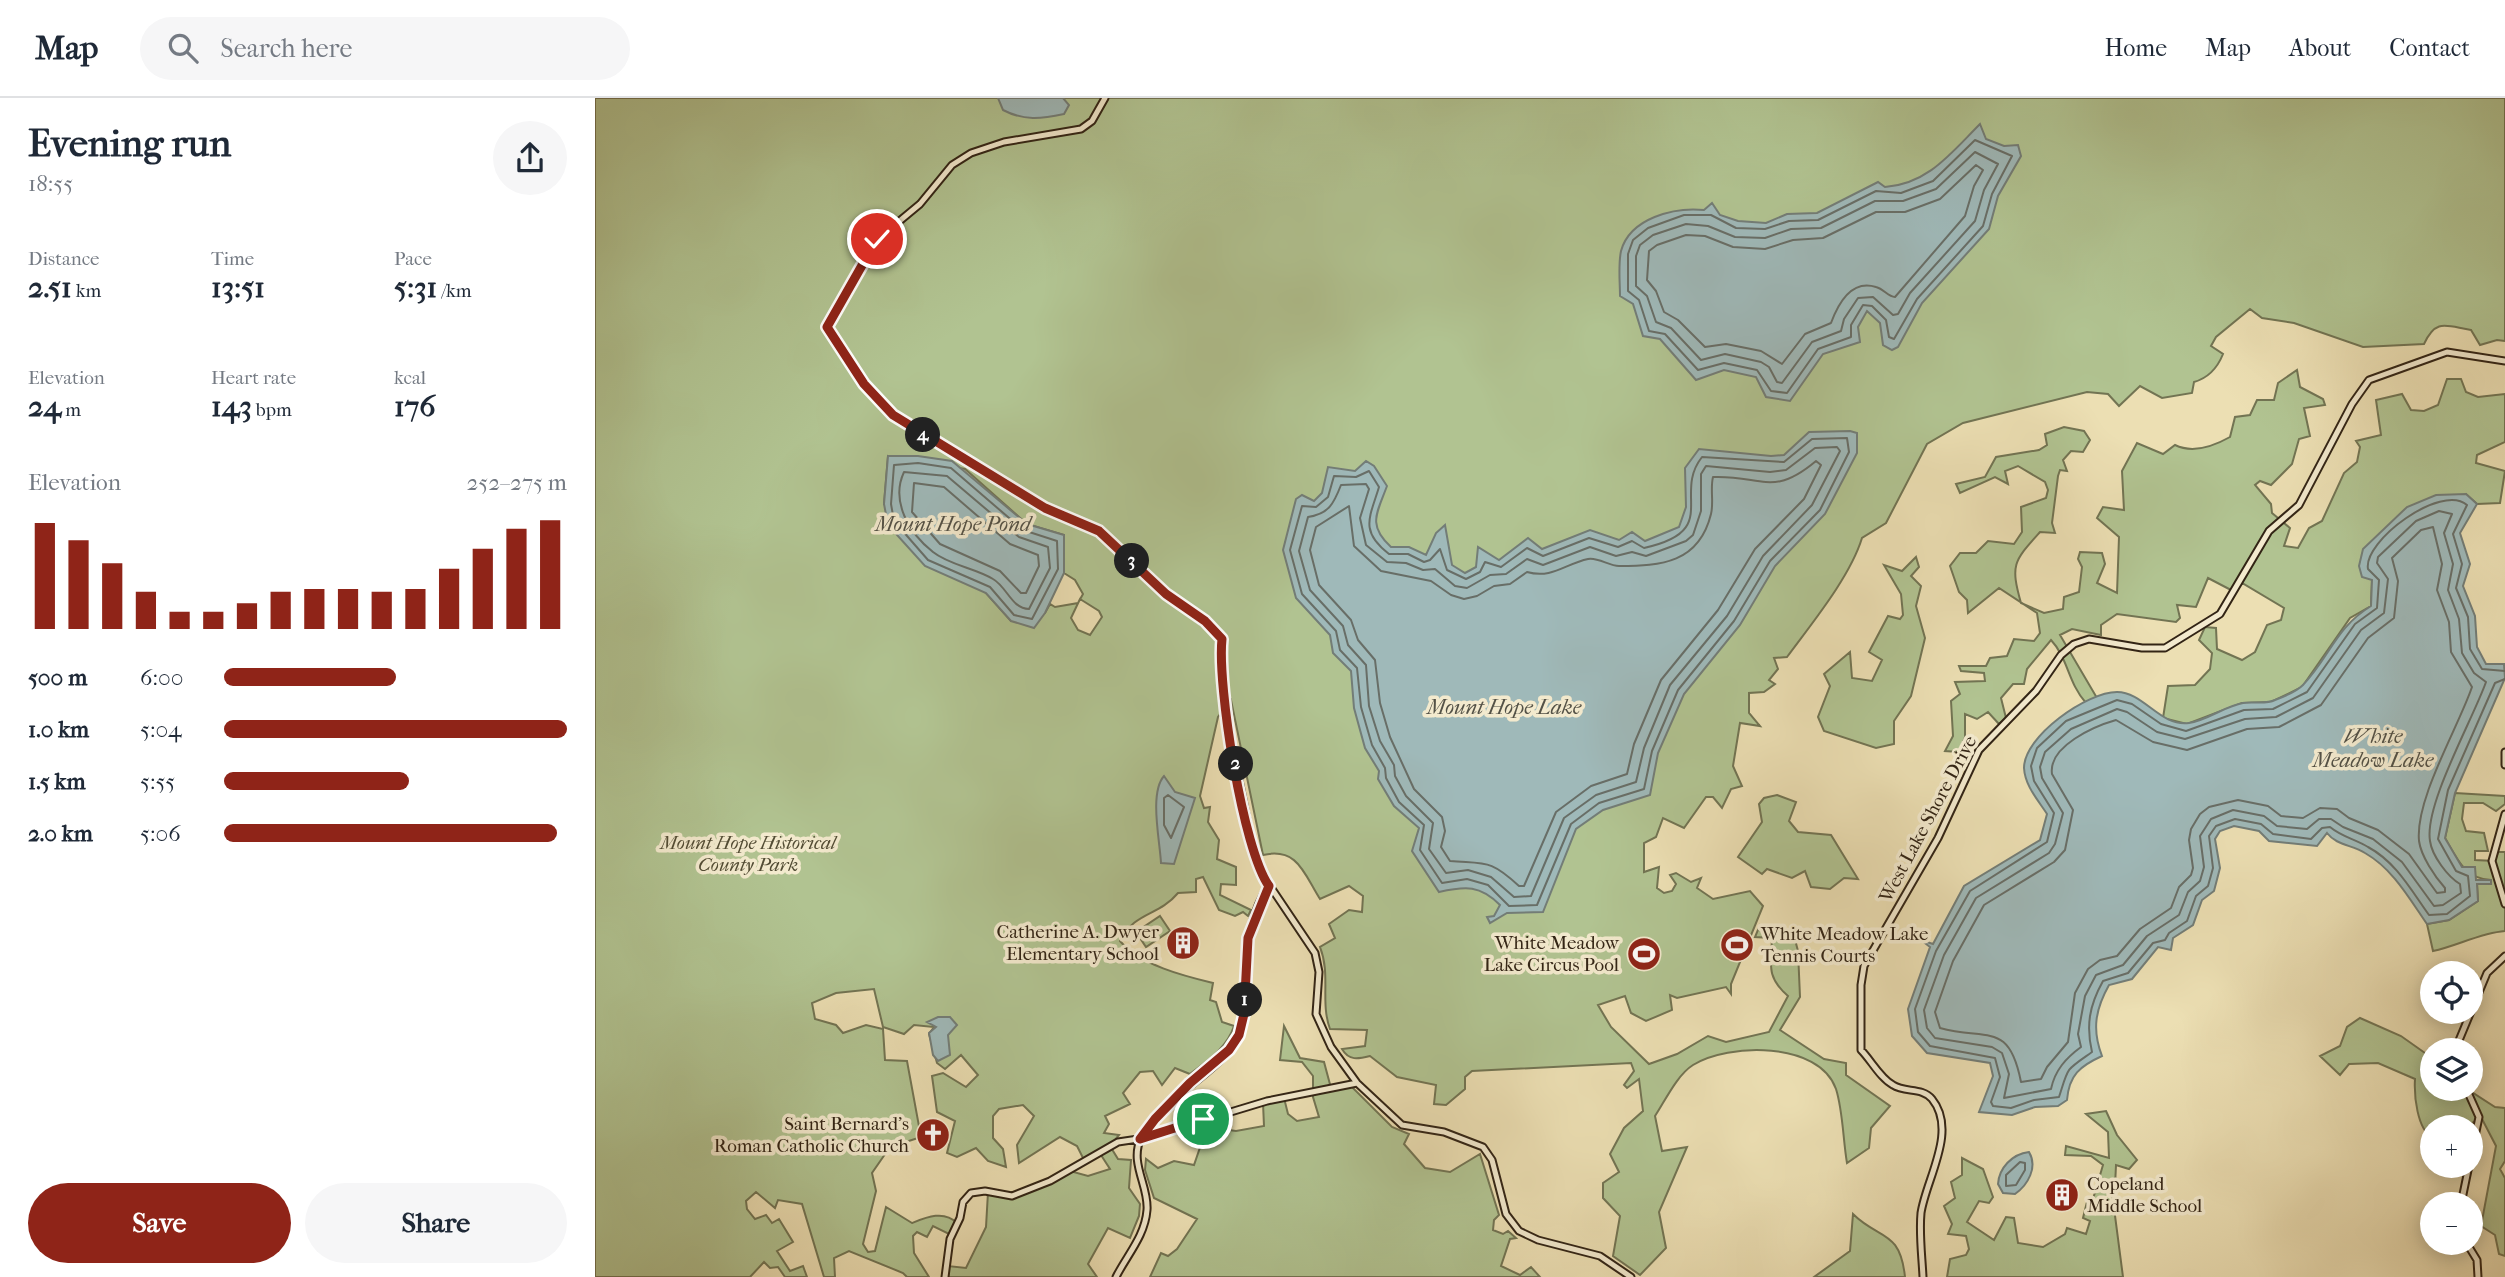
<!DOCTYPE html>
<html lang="en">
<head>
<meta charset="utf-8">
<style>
	:root { --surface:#fff; --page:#f6f6f7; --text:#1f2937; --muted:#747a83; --line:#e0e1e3; --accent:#8f2418 }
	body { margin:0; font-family:"IM FELL French Canon",serif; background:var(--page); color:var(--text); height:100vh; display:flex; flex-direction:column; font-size:26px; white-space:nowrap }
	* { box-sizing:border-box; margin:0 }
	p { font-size:23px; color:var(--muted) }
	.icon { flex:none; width:38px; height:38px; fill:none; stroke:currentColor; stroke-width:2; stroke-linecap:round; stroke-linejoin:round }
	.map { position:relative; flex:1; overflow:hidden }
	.panel { display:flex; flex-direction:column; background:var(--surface); width:595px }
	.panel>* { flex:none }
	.controls { position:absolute; left:1825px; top:863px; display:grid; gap:14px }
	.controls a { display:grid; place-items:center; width:63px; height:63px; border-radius:50%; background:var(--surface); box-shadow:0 4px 18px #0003; font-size:35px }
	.pin { position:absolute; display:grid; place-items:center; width:60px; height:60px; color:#fff; margin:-30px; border:4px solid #fff; border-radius:50%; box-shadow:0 2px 7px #0007 }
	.km { position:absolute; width:35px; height:35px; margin:-18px; border-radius:50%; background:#222; color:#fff; font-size:19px; line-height:35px; text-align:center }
	.round { display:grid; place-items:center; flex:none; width:74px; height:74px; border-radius:37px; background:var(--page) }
	.head { display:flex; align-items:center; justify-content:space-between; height:119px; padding:0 28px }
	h1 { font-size:38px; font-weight:800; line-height:52px }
	.metrics { display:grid; grid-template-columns:repeat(3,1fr); gap:10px; height:119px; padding:7px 28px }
	.metrics div { display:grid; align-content:center }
	.metrics b { font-size:30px; font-weight:800 }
	.metrics small { font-size:19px; font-weight:400 }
	.metrics p { font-size:19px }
	.chart { height:196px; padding:14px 28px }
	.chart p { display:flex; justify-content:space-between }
	.chart svg { width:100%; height:126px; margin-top:7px; stroke:var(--accent); stroke-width:6 }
	.primary-button { display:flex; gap:14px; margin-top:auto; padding:14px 28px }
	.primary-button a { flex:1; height:80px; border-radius:42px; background:var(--accent); color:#fff; font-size:28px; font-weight:800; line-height:80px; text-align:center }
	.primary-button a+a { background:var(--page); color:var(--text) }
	ul { padding:0 28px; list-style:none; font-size:23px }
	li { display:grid; grid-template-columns:112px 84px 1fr; align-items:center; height:52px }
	li i { height:18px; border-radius:9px; background:var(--accent) }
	header { display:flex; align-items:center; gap:42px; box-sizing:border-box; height:98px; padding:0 35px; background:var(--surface); border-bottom:2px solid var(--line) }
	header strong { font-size:33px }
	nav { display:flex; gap:38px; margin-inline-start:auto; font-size:24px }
	.search { width:490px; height:63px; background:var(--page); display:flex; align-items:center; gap:18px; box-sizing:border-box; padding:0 24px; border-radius:38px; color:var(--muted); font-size:26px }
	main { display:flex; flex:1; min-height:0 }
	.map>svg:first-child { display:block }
	.green { fill:#b1c391; stroke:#727453; stroke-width:2; fill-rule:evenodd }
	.water { fill:#9fb9b9; stroke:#737d77; stroke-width:2 }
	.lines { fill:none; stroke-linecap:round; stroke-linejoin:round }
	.shore { stroke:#686e67; stroke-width:2 }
	.secondary-casing { stroke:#322415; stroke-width:9 }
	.secondary { stroke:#f3eace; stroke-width:5 }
	.route-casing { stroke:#fff; stroke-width:14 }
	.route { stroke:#8f2418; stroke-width:9 }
	.labels { text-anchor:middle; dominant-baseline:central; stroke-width:7; stroke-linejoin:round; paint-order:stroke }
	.street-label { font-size:19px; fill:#322415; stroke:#f3eace }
	.park-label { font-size:19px; font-style:italic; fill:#524c34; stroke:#f3eace }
	.poi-label { font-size:19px; fill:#322415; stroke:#f3eace; text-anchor:end }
	.water-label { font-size:21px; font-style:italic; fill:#535146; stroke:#f3eace }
</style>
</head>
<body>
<header>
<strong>Map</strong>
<div class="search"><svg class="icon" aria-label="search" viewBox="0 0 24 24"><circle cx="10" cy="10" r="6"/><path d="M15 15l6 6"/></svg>Search here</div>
<nav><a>Home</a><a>Map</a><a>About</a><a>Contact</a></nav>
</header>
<main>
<section class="panel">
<div class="head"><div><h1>Evening run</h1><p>18:55</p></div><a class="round"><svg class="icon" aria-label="share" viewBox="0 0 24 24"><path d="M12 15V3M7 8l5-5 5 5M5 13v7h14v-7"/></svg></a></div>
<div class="metrics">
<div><p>Distance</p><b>2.51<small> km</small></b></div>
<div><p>Time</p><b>13:51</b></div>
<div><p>Pace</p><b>5:31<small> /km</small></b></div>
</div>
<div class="metrics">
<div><p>Elevation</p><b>24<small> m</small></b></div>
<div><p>Heart rate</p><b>143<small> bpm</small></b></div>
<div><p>kcal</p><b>176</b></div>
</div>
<div class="chart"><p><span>Elevation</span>252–275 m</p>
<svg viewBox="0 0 160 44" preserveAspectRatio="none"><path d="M5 44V7M15 44V13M25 44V21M35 44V31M45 44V38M55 44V38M65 44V35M75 44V31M85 44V30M95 44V30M105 44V31M115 44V30M125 44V23M135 44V16M145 44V9M155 44V6"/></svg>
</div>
<ul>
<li><b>500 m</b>6:00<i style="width:50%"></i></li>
<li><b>1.0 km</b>5:04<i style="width:100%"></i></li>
<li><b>1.5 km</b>5:55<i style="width:54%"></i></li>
<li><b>2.0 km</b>5:06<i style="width:97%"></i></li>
</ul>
<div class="primary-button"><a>Save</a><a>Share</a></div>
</section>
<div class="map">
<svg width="1910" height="1179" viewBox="0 0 1910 1179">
	<rect width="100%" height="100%" fill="#ecdfb3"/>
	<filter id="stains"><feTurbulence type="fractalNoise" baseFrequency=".00286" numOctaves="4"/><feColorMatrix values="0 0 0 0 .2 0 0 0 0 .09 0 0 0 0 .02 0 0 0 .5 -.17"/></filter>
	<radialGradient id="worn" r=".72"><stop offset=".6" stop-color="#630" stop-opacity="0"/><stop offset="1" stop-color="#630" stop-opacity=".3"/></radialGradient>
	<!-- green -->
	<path class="green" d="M0,0h1910v243l-8,-1 -17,5 -9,-15c-25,-4 -35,-12 -47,14l-61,3 -69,-24 -32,-5 -12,-9 -34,28 -5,9 12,8c-6,15 -15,24 -29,28l-2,11 -30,5 -22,-12 -21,20 -11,-12 -21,-2 -124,31 -36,21 -41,79 -24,15c-12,39 -50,85 -75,119l-13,1 4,11 -9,11 6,4 -11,8 -15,1v20l11,13 -20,-3 -7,43 9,20 -11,3 -9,19 -9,-11h-7l-22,31 -21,-10 -7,19 -12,6v29l15,-5 -2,21 7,5 8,-2 4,-7 -6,-9 6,-2 15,9 10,-4 -4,10 16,11 37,-8 13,15 -32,78v10l-5,-7 -49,11 -7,-3 2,15 -26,11 -15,-8 -6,-17 -27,9 13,22 38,37 28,-10 31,-18 18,6 43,-10 19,-36c-22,-19 -17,-31 -16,-58l-17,-1 5,-12 33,7 5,19 2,46 -20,33 44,29 22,4v12l44,31 -19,22 -2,20 -22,15c-4,-23 -4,-52 -11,-74 -17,-48 -108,-46 -143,-24 -16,10 -28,36 -38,51l7,35 25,-4 -28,65 7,36 -26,27 -27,-19 7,-40 -17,-18v-15l16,-11 -9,-18 14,-26 19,-17 -4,-32 -12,9 -3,-3 10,-14 -3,-8 -159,8 -7,6v12l-19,16 -12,-1 2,-19 -39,-8 -27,-21c-12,3 -21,5 -28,-7l23,-3 2,-16 -37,-1c-10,-27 1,-54 -10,-82l15,-9 -6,-14 20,-14 13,2 1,-16 -14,-10 -29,13c-16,-25 -22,-52 -57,-44l-32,-155 -13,17 -18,79 4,12 6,-1 -2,15 11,18 -2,19 19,8v18l-15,-1 -1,11 31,15 -3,6 -5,-4 -8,4 -16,-6 -16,-33 -7,2v13l-18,1c-20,24 -43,18 -58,48 20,24 64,35 93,42l-3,17 6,2 6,20 12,4c-7,22 -27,35 -44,48l-15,-6 -13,17 -9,-14 -13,1 -17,21 7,11 -25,12 4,8 -5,9 15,2 -9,11 8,13 13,1 -2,28 11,16 -1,12 -9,22 -22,-10 -20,36 9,13h-150l1,-11 18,2 20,-41 2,-35 26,3 56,-24 18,5 22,-7 -11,-17 -15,8 -7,-14 -17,-9 -41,26 -2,-18 17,-29 -11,-11 -24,4 -6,7v22l10,11 3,18 -18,-6 -12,-13 -19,9 -10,-4 8,-32 -18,-9 -5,-36 11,-3 23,14 12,-12 -17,-20 -16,14 -8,-6 -8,-29 5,-7 -20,-2 -10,9 -21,-7 -9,-38 -38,4 -24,10 3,16 21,6 7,8 23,-8 17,4 2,31 22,1 14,76 -31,10 -18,26 4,18 -13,53 5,8 7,-1 11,-44 26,16c15,-6 32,-13 45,0l-6,12 -18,-9 -6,11 -10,-5 -4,4 1,17 15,24h-22l-4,-4 -54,-22 -15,7 1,19h-11l-22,-73 -24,-4 -3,8 -19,-16 -10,9 1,8 8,10 11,-4 6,8 7,-4 14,23 -16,9 13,20 13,-5 4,11h-22l-7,-10 -8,1 -6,-6 -14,15h-155zM293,358l77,13 62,55 37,11v38l11,7 8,14 -5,9 -23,4 -5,-3 -5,9 -34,8 -25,-28 -102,-89zM485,501l19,12 3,6 -12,18 -12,-5 -7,-12z
		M1702,272l3,17 23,12 2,6 -21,3 6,28 -11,3 -7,25 -21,21 -11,-4 -5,4 16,19 1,9 18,15 -6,18 14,2 11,-20 13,-7 22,-48 13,-11 3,-15 -4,-6 25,-6 -5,-35 26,-6 9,16 13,1 14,-6 9,-26h14l5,13 12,5 27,-3v48l-28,13 -1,8 29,8 -5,32 -23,1 -11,-10 -94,85 -1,27 -21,12 -48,69 -31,15 -29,1 -55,21 -24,-6 5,-32 27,-1 15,-16 2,-16 -13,-13 6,-13 11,1 1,21 25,11 13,-8 12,-27 14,-5 3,-12 -42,-25 -11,7 -23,-12 -12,29 -19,-2 3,13 -4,4 -59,-8 -16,11v10l-29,-6 -12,6 37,63 -11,5c-18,-20 -18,-45 -35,-63l-24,29 -3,15h-11l-12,14 5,20 -7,6 -11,-12 -11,7 -12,-5v23l-6,15 -14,-1 8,-15 -2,-35 9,-7 -5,-12 30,-1 -1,-8 -23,-2 -2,-5h27l4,-8 17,-2 7,-17 20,2 6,-8 -3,-20 -38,-25 -31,25 -1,-13 -8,-8 -9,-26 10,-13h16l12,-12 26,3 8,-12 -1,-25 25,-9 2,-8 -3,-8 -27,-16 -13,5 3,13 -13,-7 -35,16 -4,-9 29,-7 11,-20 43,-7 8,-5 -2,-11 19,-7 20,4 6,9 -7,12 -12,-1 -8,9 4,11 -7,-1 -2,6 -6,47 3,10 -15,-1c-26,29 -30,32 -19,71l23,10 19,-4 1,-12 15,-5 3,-25 -4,-8 2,-7 22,1 3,11 -8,19 20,10 2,-56 -22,-19 6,-11 21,3 -2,-39 15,-28 26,11 12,-9c18,9 39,1 55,-8l5,-20 15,-2 7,-15h17l4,-17z
		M1321,459l3,10 -8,9 10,10 -5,20 9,32 -14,58 -17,25v23l-18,4 -52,-17 -6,-14 12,-31 -6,-12 26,-22 2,26 20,3 10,-21 -13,-8 19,-36 12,3 3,-4 -2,-21 -17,-29 18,6z
		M1860,695l50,3v8l-9,7 -13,-8h-19l-2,16 4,12 18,2 4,18h-13v9l20,1 3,-9h7v79c-25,2 -48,15 -72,20l-6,-27 22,-4 29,-19 -1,-17 14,-1v-3c-26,-1 -34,-21 -46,-42z
		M1182,697l19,7 -7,19 9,11 33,3 27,44 -14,-1 -14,11 -19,-2 -6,-16 -13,7 -25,-9 -5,5 -24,-17 24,-35 -3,-18 5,-6z
		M565,818l10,15 -24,16 -10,-15z
		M1765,920l41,18 31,22 1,30 34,1 28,18 10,1v53l-5,8 5,9v78l-6,-2 -4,-19 -14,-9 15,-80 -15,-29 -15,10h-33l-1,11c-15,-10 -18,-42 -17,-59l-37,-16 -29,1 -9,11 -20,-19 20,-10 7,-19z
		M689,928l16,32 24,4 7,26 18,-4 43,43 17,7 -5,10 21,24 25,4 30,-18 19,61 -5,5 -1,10 10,4 5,-3 8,7 -6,1 -9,27 19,9 11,-8 9,10h-390l11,-24 7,3 9,-7 20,-30 -43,-21 -9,-28 1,-11 12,9 16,-7 20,4 13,-38 29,4 28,-5 -1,-23 21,-5 4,16 9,7 22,-4 -6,-20v-21l-11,-14 -22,-2z
		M1511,1013l11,24 20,25 -8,9 -13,-4 -2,43 9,69h-176l3,-18 16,-4 3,-6 -3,-13 -18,-2 4,-10 -8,-18 11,-8 -4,-16 11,-7v-17l21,11 10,28 -4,6 -10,-2 -12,21 27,18 12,-23 8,1 4,25 25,4 22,-13 2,-6 19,6 4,-13 -7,-3 5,-20 5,1 10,-34 -12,-9 -26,-1 1,-9 43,12 -1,-26 -22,-18z
		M1258,1116c26,26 47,15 52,63h-91l36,-26z"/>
	<!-- water -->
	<path class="water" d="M403,0h65l6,7 -5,9c-23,5 -40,7 -61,-4z
		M1385,26l6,15 18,7 14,-1 3,11 -23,40 -9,33 -67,74 -24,44 -6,3 -9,-5 -3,-22 -13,-12 -9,16 2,15 -37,12 -33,47 -24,-4 -10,-20 -32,-7 -28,10 -36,-41 -17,-3 -10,-32 -13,-8c0,-14 -2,-31 1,-45 9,-33 53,-44 83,-41l8,-7 8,12 18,6 28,2 21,-9 30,-1 61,-31 7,5c43,-3 66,-34 95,-63z
		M1255,333l7,2v20l-32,61 -50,52 -35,59 -56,69 -26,59 -8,42 -47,15 -27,19 -33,83 -36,1 -17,10 -3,-6 7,-1 6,-11c-20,-20 -34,-19 -61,-13l-27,-41 7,-23 -25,-22 -16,-27 1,-8 -14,-23 -11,-40 -3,-37 -18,-18 -3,-18 -34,-37 -13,-48 13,-51 6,-4 12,6 8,-8 6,-26 27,4 11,-10 8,5 13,20c-10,27 -20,39 4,61h18l17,8 10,-22 9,-8 7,40 13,8 11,-6 2,-20 21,13 29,-22 14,11 48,-19 29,10 13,-8 13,9 34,-14 7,-20 -1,-39 14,-19 72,7 13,-1 25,-23z
		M293,358h30l34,5 75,63 37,11v38l-19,40 -11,15 -23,-7 -25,-28 -61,-27 -37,-41 -4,-21z
		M1871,396l11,10 -17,29 10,31 -7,22 12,30 2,31 9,17h18l1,14 -50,115 -10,45 17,29h13l1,13h15v4h-14l1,17 -29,19 -22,4c-18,-26 -34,-55 -62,-71 -13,-8 -29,-8 -38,-20l-10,13 -48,-5 -10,-10 -25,-5 -14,5 -5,8 5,29 -6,23 -12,9 -9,25 -20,13 -2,12 -13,-3 -26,32 -23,6c-14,25 -17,45 -7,71 -22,10 -33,19 -35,44l-9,6 -23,1 -23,8 -33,-3 14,-36 -3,-13 -63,-10 -15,-17 -4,-27 22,-62 -9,-7 12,4 31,-58 76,-46 7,-26c-9,-14 -22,-28 -23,-46 0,-32 63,-76 93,-76 27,0 43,35 72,31 19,-3 36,-17 54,-20 11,-2 22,2 32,-3 8,-3 21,-8 28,-15 27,-28 32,-57 68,-79l1,-26 -10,-3 -3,-11 4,-17 44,-42 29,-12z
		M569,678l11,16 20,6 -21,66 -13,-1c-1,-22 -12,-70 3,-87z
		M343,919h12l7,8 -9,10 2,20 -12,6 -5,-6 -4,-22 7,-6 -9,-5z
		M1434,1054c9,15 -1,33 -14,42l-12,-1 -5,-9c1,-16 14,-30 31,-32z"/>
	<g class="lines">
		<!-- shore -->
		<path class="shore" d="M1380,42l37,16 -20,38 -9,32 -66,73 -23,40 -5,-2 -3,-17 -14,-14 -9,-1 -12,20v12l-33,12 -31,44 -16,-2 -14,-21 -33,-7 -26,7 -33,-36 -16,-3 -10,-31 -11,-9v-37l5,-14 15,-12 36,-13h27l25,13 29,1 24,-8 29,-1 58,-29 25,2 32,-12z
			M1380,54l23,12 -14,26 -9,31 -65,72 -12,21 -5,1 -20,-18 -15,1 -14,21 -3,12 -29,11 -30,41 -5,-1 -8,-15 -8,-5 -36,-8 -24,6 -30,-32 -15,-6 -9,-26 -11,-10v-30l4,-11 13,-10 33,-11 22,2 27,11 30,1 26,-9 30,-1 54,-27h28l33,-12z
			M1381,67l7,5 -9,16 -9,30 -70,81c-7,0 -11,-8 -19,-10 -25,-8 -38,17 -45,36l-26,11 -23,30 -21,-13 -35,-7 -21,3 -27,-27 -14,-8 -8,-21 -9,-11 2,-29 8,-6 29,-10 19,1 28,11 32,2 28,-9 30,-2 53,-26h29l35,-13z
			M1252,340l2,14 -29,58 -50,51 -36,60 -56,69 -26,61 -8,38 -45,14 -28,21 -34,81 -28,1 -21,-21 -21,-6 -25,4 -22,-33 4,-25 -25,-23 -13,-24 -1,-10 -13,-23 -11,-38 -4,-39 -17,-18 -4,-19 -34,-37 -12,-44 12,-44 14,1 12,-10 6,-21 22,1 13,-6 10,16c-9,30 -20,44 10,67h19l16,8 6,-2 10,-11 7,21 19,9 14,-7 5,-10 16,5 26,-19 16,8 46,-18 29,9 14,-6 12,7c78,-17 28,-53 58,-91l82,5 28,-23z
			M1220,350l22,-1 3,4 -28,54 -49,51 -36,60 -57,69 -26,63 -8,34 -40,13 -32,23 -33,78 -17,1 -23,-20 -23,-7 -22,3 -17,-24 4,-26 -27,-27 -11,-20 -1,-11 -14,-24 -11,-35 -3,-41 -18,-20 -5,-19 -33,-36 -11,-39 9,-34c21,-3 26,-14 33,-32l25,-1 3,5 -9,29 6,27 21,17 19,1 17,7 12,-1 20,17 12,2 23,-13 16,-1 21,-15 16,6 47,-18 26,9 16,-4 14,4 40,-15 7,-6 8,-24v-37l5,-8 64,6 16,-2z
			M1221,363l5,4 -17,34 -49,50 -37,61 -57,70 -27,64 -7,30 -36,12 -35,26 -32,74h-5c-29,-27 -33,-22 -69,-25l-9,-14 4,-16 -3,-14 -28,-28 -24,-52 -10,-34 -5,-43 -17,-20 -7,-20 -32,-35 -9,-35 6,-23 33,-21 5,40 27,25 50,10 20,14 13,4 13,-3 17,-10 16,-2 17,-12c25,7 38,-8 61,-13 10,-2 21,7 31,7 42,0 80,-3 92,-52 3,-12 -1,-25 2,-37 49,-2 59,21 103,-16z
			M323,365l33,5 72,62 34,11 1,28 -26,50 -18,-4 -24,-28 -62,-27 -34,-39 -3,-17 3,-39z
			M309,374l43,4 72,61 29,10 2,21 -21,41c-17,0 -22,-22 -36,-30 -18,-11 -44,-14 -60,-27 -23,-18 -43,-50 -29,-80z
			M319,385l30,4 66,57 28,11 1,11 -13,27h-5l-21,-22 -60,-27 -28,-32z
			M1844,413l13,3 -8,19 9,31 -5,26 11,29 3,34 12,20 12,9c-13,37 -62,123 -56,159 2,15 18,36 30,43l1,9 -18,12 -9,1 -32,-44 -29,-23 -30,-12 -12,-8h-12l-12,10 -30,-3 -13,-10 -31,-6 -22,9 -11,17 4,31 -4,14 -12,11 -9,23 -32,21 -24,29 -27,10 -11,21 -7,38 3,13c-15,11 -26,23 -30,42l-47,9 5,-24 -7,-21 -10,-6 -57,-9 -8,-10 -3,-18 20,-55 32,-57 73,-45 6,-9 8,-31 -21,-35 -2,-11 5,-15 26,-23 46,-20 10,3 30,20 28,7 60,-20 31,-2 37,-19 48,-68 23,-17 4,-34 -11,-16 1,-6 38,-36z
			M1838,429l9,37 -5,26 12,32 2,30 21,35c-14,41 -57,112 -53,154 2,15 16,36 26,47v4l-8,1 -28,-39 -31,-24 -29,-12 -12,-9 -17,-1 -17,10 -22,-2 -13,-10 -30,-6 -29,7 -9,7 -9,15 -2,11 4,28 -2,7 -12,12 -8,21 -31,21 -23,27 -17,4 -12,9 -13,24 -7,49 -21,25 -6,12 -20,3c-12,-61 -33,-41 -81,-54l-5,-16 18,-51 31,-56 70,-43 11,-12 8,-40 -21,-36c-4,-28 43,-48 64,-54l37,22 34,8 60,-21 32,-2 42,-22 47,-67 26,-20 4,-37 -6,-23 29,-28z
			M1910,573l-23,-2 -12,-20 -2,-32 -12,-29 6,-24 -9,-30 14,-29c-26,-22 -104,36 -99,64l11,11 -2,28 -22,16 -48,68 -34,17 -29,1 -58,21 -25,-7 -29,-20 -15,-4 -51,21 -29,27 -6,18 3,15 20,32 -7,29 -77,49 -34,60 -21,58 3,23 12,14 65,12 5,19 -9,25 2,4 18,2 23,-8 25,-3c10,-31 6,-26 33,-45 -6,-26 -3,-46 11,-71l25,-8 25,-30 12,-3 4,-7 18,-12 9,-25 12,-10 5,-18 -4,-32 7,-10 19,-7 26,5 12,10 38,5 11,-11 8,-1c12,10 25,12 38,20 28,15 43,43 61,68l18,-1 23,-18 -2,-20 -12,-5 -18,-32 10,-49 47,-107 10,-4
			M573,697l16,12 -13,31 -7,-13v-27z
			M1425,1064l5,1v7l-9,15 -10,1v-11z"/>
		<!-- secondary casing -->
		<g class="secondary-casing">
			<path id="secondary" d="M510,0l-13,23 -11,8 -77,13 -33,11 -19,12 -32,39 -47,39 -46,84 37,57 37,38 144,86 54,23 67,64 54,40 4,71 29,143 13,31 49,73 4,19 -3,42 15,33 26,36 45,42 42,7 39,15 9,13 14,54 13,17 19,9 62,16 31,21
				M1910,654v13
				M1910,716l-13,47 13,43
				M1860,952l32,-77 18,-17
				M1866,1106l18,-87 -13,-29
				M1871,1144l11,18 1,17
				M350,1179l5,-38 10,-21 3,-16 8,-9 14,-2 27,5 38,-15 68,-39 27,-4 122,-37 90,-18
				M521,1179c11,-22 29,-41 31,-67 2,-24 -18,-47 -6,-72 20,-42 82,-65 98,-104 7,-16 6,-35 6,-52 0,-33 5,-69 24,-97
				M1328,1179c-1,-21 -4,-43 -2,-64 5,-34 37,-82 11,-114 -10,-12 -27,-6 -39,-14 -13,-7 -22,-25 -32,-35v-65l3,-19 74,-128 41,-88 57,-59 25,-36 13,-11 15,-5 53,9h23l55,-34 49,-83 30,-26 53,-101 17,-24 78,-28 58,9"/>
		</g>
		<!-- secondary -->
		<use href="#secondary" class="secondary"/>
	</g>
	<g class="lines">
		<!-- route casing -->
		<g class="route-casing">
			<path id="route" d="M282,141l-50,88 37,57 29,31 152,93 54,23 67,63 39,27 17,18c-5,46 21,211 47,247l-21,52 -4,76 -5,21 -10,15 -39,33 -35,36 -15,20 63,-20"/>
		</g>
		<!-- route -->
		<use href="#route" class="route"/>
	</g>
	<!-- icons -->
	<defs>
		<g id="building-disc" transform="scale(1.75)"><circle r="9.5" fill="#8f2418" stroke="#f3eace"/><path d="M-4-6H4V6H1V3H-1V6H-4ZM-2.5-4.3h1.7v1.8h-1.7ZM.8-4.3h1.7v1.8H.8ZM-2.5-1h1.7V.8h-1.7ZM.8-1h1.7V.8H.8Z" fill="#fff"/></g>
		<g id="stadium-disc" transform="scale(1.75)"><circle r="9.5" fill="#8f2418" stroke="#f3eace"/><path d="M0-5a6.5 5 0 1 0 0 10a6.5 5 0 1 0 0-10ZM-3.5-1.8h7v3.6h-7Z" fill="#fff"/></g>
		<g id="church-disc" transform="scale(1.75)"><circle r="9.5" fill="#8f2418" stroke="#f3eace"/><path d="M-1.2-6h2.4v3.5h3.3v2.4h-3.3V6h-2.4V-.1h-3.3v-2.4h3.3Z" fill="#fff"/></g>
	</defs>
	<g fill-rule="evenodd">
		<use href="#building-disc" x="588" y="845"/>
		<use href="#stadium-disc" x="1142" y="847"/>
		<use href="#stadium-disc" x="1049" y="856"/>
		<use href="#church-disc" x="338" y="1037"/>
		<use href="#building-disc" x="1467" y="1097"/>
	</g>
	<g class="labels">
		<!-- street labels -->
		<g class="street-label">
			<text transform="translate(1333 721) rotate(-62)">West Lake Shore Drive</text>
		</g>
		<!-- park labels -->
		<g class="park-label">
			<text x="153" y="745">Mount Hope Historical<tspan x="153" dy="22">County Park</tspan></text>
		</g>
		<!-- poi labels -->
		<g class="poi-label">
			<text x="564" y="834">Catherine A. Dwyer<tspan x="564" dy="22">Elementary School</tspan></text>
			<text x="1166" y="836" text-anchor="start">White Meadow Lake<tspan x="1166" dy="22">Tennis Courts</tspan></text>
			<text x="1024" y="845">White Meadow<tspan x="1024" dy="22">Lake Circus Pool</tspan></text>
			<text x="314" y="1026">Saint Bernard's<tspan x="314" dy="22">Roman Catholic Church</tspan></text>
			<text x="1492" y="1086" text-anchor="start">Copeland<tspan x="1492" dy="22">Middle School</tspan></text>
		</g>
		<!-- water labels -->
		<g class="water-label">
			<text x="358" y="426">Mount Hope Pond</text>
			<text x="909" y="609">Mount Hope Lake</text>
			<text x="1778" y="638">White<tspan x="1778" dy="24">Meadow Lake</tspan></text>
		</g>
	</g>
	<rect width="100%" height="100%" filter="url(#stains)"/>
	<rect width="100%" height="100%" fill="url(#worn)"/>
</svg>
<div class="controls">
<a><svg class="icon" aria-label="locate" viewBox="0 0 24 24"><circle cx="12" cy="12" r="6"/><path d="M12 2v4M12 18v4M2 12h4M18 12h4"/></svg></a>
<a><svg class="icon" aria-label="layers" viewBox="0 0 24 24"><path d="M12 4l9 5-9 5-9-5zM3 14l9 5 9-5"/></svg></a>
<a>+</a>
<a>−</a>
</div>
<div class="pin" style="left:608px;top:1021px;background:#1e9e55"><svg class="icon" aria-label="arrive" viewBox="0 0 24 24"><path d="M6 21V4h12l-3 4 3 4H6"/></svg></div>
<div class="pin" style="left:282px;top:141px;background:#d93025"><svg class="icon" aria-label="check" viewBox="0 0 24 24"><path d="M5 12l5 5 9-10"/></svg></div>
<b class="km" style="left:650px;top:902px">1</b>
<b class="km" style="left:641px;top:666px">2</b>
<b class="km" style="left:537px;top:463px">3</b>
<b class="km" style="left:328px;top:337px">4</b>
</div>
</main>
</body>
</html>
